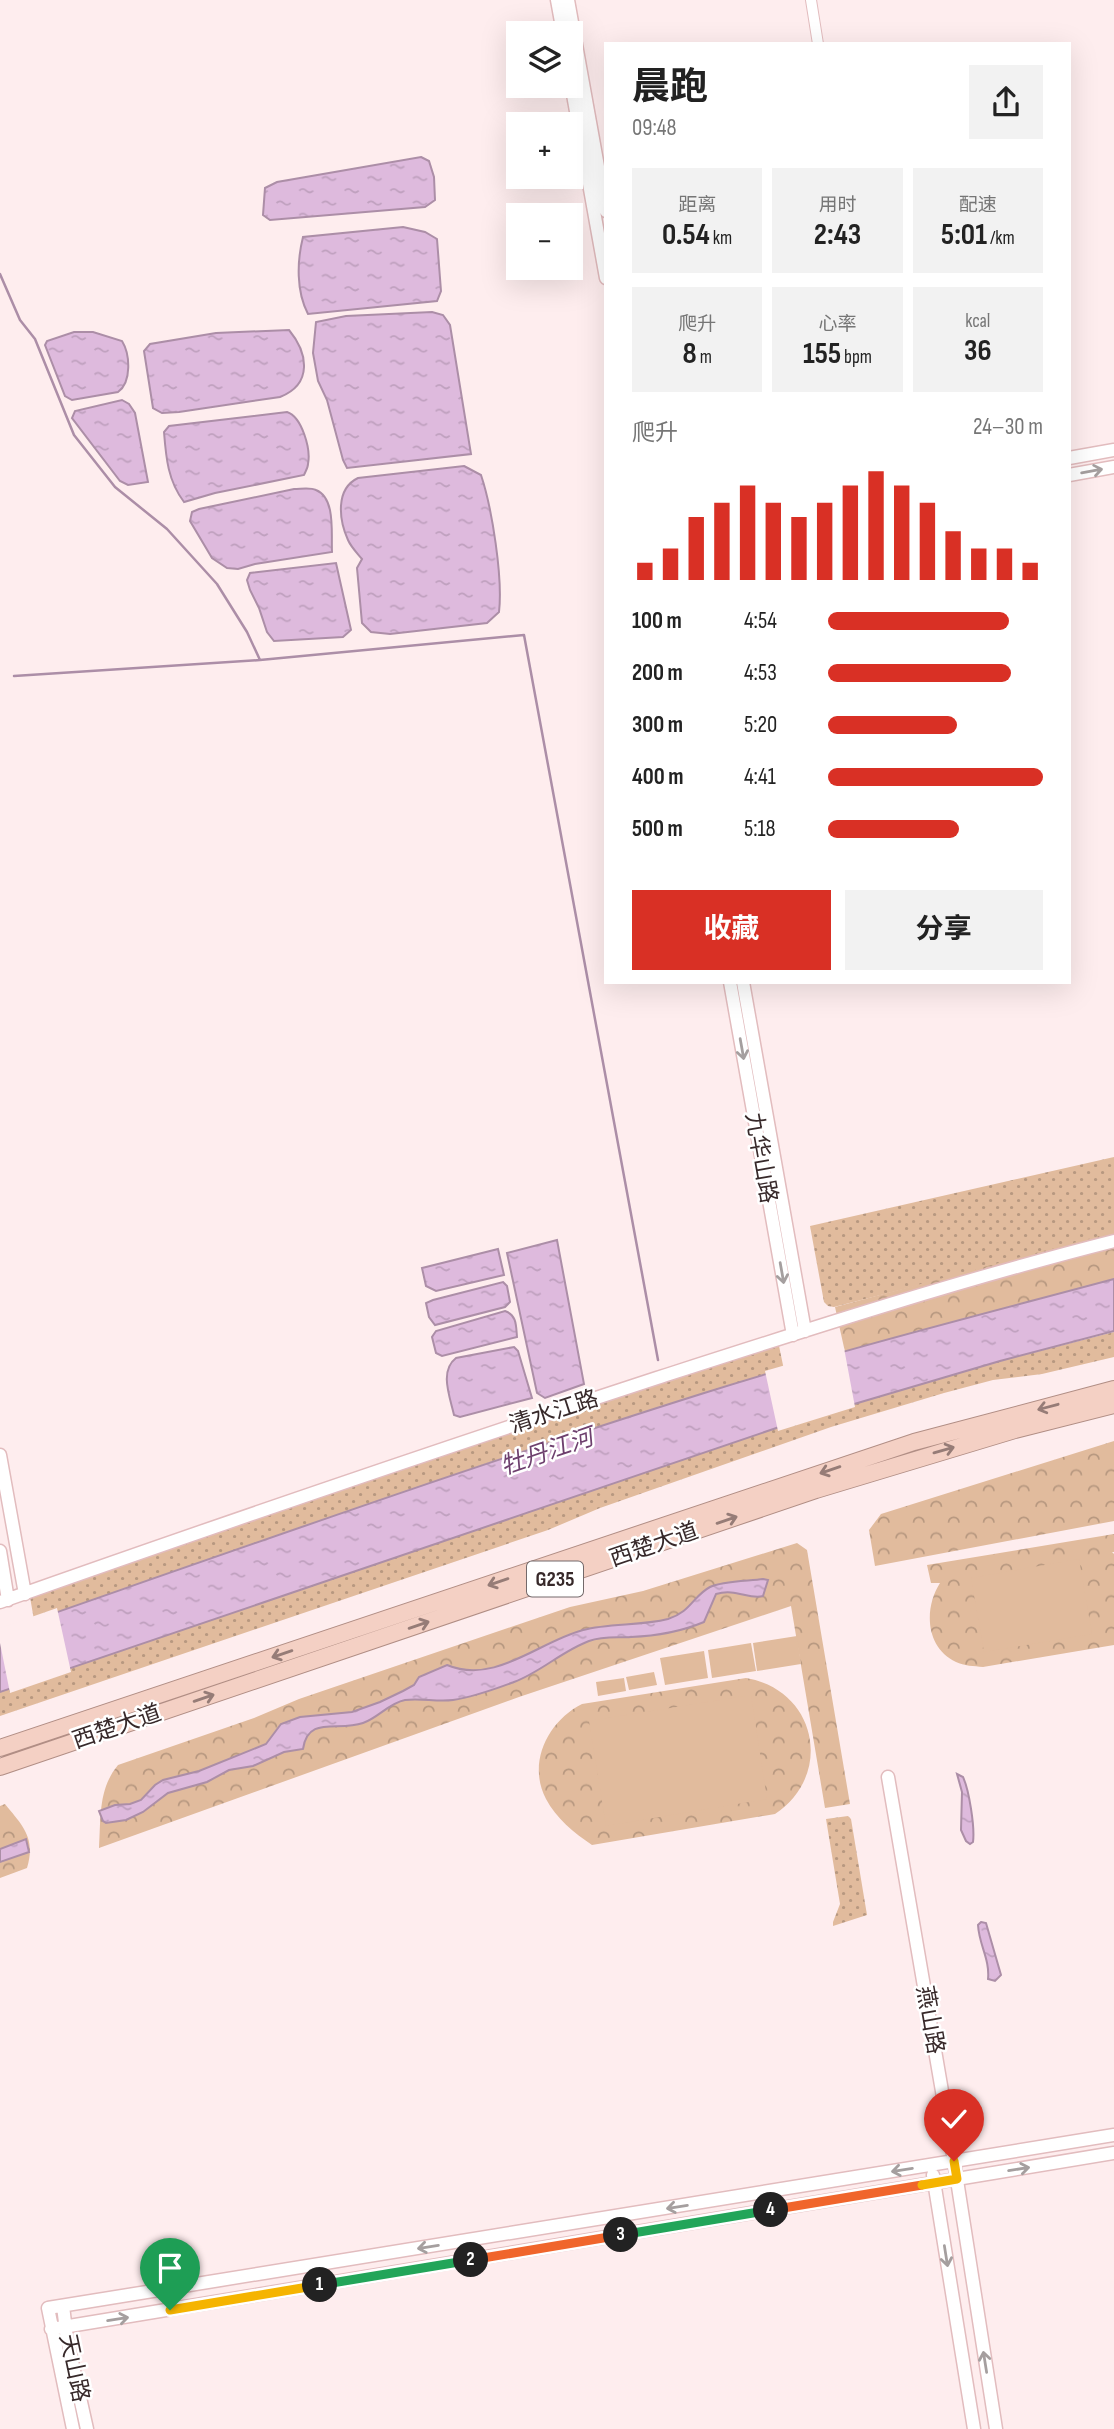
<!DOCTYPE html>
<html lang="zh">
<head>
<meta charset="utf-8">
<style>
	:root { --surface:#fff; --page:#f2f2f2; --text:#222; --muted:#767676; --accent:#d93025 }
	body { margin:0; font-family:"Sofia Sans Condensed","Noto Sans SC",sans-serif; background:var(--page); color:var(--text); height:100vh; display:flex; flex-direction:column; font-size:26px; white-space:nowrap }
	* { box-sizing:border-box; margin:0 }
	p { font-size:23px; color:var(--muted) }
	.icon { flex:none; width:38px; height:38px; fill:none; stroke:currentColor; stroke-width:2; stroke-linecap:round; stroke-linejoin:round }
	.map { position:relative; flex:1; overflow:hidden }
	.side { position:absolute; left:604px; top:42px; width:467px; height:942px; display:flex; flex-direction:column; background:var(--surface); border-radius:0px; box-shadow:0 7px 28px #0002 }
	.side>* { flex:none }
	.controls { position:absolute; left:506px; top:21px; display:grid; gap:14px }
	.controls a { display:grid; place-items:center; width:77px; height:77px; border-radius:0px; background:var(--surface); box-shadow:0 7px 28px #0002; font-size:35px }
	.pin { position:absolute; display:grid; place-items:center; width:60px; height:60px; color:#fff; margin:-72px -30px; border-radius:50% 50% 50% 0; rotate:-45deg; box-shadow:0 0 7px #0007 }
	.pin .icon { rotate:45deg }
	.km { position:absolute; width:35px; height:35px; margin:-18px; border-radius:50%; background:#222; color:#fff; font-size:19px; line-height:35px; text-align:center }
	.round { display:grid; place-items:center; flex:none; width:74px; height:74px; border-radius:0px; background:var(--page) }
	.summary { display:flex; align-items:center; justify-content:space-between; height:119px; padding:0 28px }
	h1 { font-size:38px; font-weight:700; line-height:52px }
	.stats { display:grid; grid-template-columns:repeat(3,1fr); gap:10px; height:119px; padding:7px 28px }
	.stats div { display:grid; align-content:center; border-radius:0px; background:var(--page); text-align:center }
	.stats b { font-size:30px; font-weight:700 }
	.stats small { font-size:19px; font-weight:400 }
	.stats p { font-size:19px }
	.chart { height:196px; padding:14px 28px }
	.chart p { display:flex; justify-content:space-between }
	.chart svg { width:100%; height:126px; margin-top:7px; stroke:var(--accent); stroke-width:6 }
	.primary-button { display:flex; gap:14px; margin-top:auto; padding:14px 28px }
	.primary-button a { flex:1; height:80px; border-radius:0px; background:var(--accent); color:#fff; font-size:28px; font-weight:700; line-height:80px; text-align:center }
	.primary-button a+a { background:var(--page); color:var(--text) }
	ul { padding:0 28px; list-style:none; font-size:23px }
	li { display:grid; grid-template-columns:112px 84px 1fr; align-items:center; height:52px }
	li i { height:18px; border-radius:9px; background:var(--accent) }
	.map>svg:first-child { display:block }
	.grass { fill:url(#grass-dots) }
	.park { fill:url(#park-crowns) }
	.garden { fill:#e1bb9d }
	.water { fill:url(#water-ripples); stroke:#ac8ea7; stroke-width:2 }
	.pier { fill:#feedee }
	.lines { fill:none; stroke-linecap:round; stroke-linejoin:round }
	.stream { stroke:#ac8ea7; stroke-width:2.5 }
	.minor-casing { stroke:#e2bcbe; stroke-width:12 }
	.tertiary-casing { stroke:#e2bcbe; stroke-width:15 }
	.trunk-casing { stroke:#b18e85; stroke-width:18 }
	.minor { stroke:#fff; stroke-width:10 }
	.tertiary { stroke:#fff; stroke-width:12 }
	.trunk { stroke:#f4d0c4; stroke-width:16 }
	.oneway { stroke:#a59f9f }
	.oneway2 { stroke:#967c77 }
	.split-1-casing { stroke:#fff; stroke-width:14 }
	.split-2-casing { stroke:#fff; stroke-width:14 }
	.split-3-casing { stroke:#fff; stroke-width:14 }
	.split-4-casing { stroke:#fff; stroke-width:14 }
	.split-5-casing { stroke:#fff; stroke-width:14 }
	.split-6-casing { stroke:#fff; stroke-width:14 }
	.split-1 { stroke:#f5b400; stroke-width:9 }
	.split-2 { stroke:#22a559; stroke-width:9 }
	.split-3 { stroke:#f0652b; stroke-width:9 }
	.split-4 { stroke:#22a559; stroke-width:9 }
	.split-5 { stroke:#f0652b; stroke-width:9 }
	.split-6 { stroke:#f5b400; stroke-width:9 }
	.labels { text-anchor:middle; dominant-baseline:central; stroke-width:5; stroke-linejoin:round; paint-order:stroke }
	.shield { fill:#fff; stroke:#73696a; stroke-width:2 }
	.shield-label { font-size:21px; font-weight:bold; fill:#37292a }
	.street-label { font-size:23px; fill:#37292a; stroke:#fff }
	.water-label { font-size:24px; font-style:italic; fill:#6e406e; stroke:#fff }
</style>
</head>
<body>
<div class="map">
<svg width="1114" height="2429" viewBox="0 0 1114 2429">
	<defs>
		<pattern id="grass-dots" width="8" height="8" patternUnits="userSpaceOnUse" patternTransform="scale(1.75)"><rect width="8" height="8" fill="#e1bb9d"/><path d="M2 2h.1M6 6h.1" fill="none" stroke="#b79880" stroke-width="1.8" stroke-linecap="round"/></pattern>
		<pattern id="park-crowns" width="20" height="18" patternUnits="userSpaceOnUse" patternTransform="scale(1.75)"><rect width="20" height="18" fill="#e1bb9d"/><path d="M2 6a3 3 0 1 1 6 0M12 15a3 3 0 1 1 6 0" fill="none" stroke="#b79880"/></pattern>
		<pattern id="water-ripples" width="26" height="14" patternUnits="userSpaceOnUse" patternTransform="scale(1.75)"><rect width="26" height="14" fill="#debadd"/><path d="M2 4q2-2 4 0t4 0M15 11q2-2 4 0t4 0" fill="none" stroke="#bfa0be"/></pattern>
	</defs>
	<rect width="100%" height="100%" fill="#feedee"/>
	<!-- grass -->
	<path class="grass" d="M1114,1157v78l-280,72 -6,-1 -4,-4 -14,-76z
		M1114,1332v25l-72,17 -49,6 -49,13 -113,34 -231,81 -52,22 -548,186v-24l800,-272 200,-59z
		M778,1341l6,29 -279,87 -471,163 -4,-23 363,-128z
		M848,1816l3,3 16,96 -34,11v-4l7,-18 -14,-85z"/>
	<!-- park -->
	<path class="park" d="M1114,1232v47l-269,73 -10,-45z
		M1114,1441v80l-239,45 -6,-36 12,-16z
		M1114,1534v18h-2l2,2v91l-131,22c-9,-1 -19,-1 -27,-5 -31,-15 -32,-54 -16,-79h-9l-4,-18z
		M797,1543l10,7 43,254 -25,4 -34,-202 -272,91 -420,151c2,-30 -1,-59 19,-83l136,-47 45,-19 271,-92 73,-16z
		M746,1678c71,12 88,97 29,136l-183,31c-18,-12 -36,-27 -46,-46 -19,-36 2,-78 36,-95z
		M5,1804c18,22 31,34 22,64l-27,10v-72z"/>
	<!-- garden -->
	<path class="garden" d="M1079,1559l13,75 -108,18 -13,-74z
		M797,1636l4,28 -44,7 -4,-28z
		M751,1643l5,28 -44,7 -4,-28z
		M704,1651l4,27 -43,7 -5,-27z
		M654,1672l3,13 -28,5 -3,-13z
		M624,1678l2,13 -28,5 -2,-14z
		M751,1695l16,104 -161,27 -17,-105z"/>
	<!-- water -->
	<path class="water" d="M421,157l8,4 5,16 1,23 -10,7 -155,13 -7,-5 2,-27 12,-6z
		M403,227l22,5 12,7 4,52 -4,10 -129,13c-12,-23 -11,-53 -5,-77z
		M432,312l11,3 7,10 21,129 -124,14 -4,-8 -16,-60 -9,-19 -5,-28 3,-31 30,-6z
		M289,330c19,23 24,54 -9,67l-101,15 -17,1 -9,-5 -9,-57 6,-7 66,-11z
		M74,332h19l29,9c8,13 10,41 -4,51l-46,8 -7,-4 -20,-51 2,-4z
		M122,400l7,4 6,9 13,69 -20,3 -8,-4 -48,-63 3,-7z
		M287,412c15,5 24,37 21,52 0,4 -3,8 -4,11l-89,18 -31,9c-16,-21 -18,-44 -20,-70l5,-6z
		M464,466l17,9c11,33 22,103 18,137l-12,11 -97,11 -19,-2 -9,-9 -5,-55 5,-9c-5,-6 -11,-12 -14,-19 -9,-20 -13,-51 10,-62z
		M294,489c7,0 16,-2 22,1 20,8 15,44 16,62l-77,12 -17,5 -11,-1 -15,-10 -22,-37 2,-9 7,-3z
		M336,563l15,67 -8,7 -69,4 -7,-9 -8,-24 -9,-18 -3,-10 3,-7z
		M557,1240l27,144 -39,14 -8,-5 -30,-140z
		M498,1249l6,26 -68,16 -10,-5 -4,-18z
		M1114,1279v52l-114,30 -200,59 -800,272v-60c233,-81 466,-164 701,-238 136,-43 275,-78 413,-115z
		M503,1282l4,4 3,16 -5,5 -70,18 -6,-8 -3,-14 7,-3z
		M505,1311c12,4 11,15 12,26l-75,19 -6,-3 -4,-16 4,-6z
		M514,1347l4,4 14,47 -72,19 -6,-2c-4,-18 -15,-44 2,-57z
		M763,1579l5,1 -5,16c-14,4 -27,-8 -47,-2l-12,28c-24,10 -47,14 -73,15 -14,1 -28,-1 -42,4 -27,10 -48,31 -75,41 -19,7 -40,15 -61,18 -16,2 -32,-2 -48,0 -16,3 -27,18 -42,23 -25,9 -55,-8 -60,26l-19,3 -31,14 -24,4 -22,12 -39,11 -25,19 -17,8 -20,3 -3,-2 -4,-10 16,-6 15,-1 11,-4 14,-15 8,-5 36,-9 67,-27 15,-20 19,-7 52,-5 28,-10 23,-11 11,-6 5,-8 28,-12c48,20 91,-23 136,-35 27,-7 57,-4 85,-11 23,-7 25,-23 42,-32 12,-6 39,-6 53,-8z
		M957,1774l6,3c6,13 12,50 10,65l-3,2 -4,-3 -5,-11 1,-38z
		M26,1839l3,13 -29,10v-13z
		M981,1922l5,1 15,52 -6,6 -7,-2c2,-20 -9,-34 -10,-54z"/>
	<!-- pier -->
	<path class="pier" d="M844,1348l11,59 -77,24 -13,-60z
		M57,1608l14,64 -61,21 -10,-50v-15z"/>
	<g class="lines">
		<!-- stream -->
		<path class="stream" d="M0,274l20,46 15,19 39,96 41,52 52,42 50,55 30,48 13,28
			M14,676l246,-16 264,-25 134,725"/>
		<!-- minor casing -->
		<g class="minor-casing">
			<path id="minor" d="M811,0l7,44"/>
		</g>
		<!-- tertiary casing -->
		<g class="tertiary-casing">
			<path id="tertiary" d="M557,0l6,33
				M568,0l38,211
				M570,78l36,200
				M1069,458l45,-8
				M1069,475l45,-8
				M730,982l63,353
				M743,982l62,349
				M0,1455l25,139
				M0,1551l8,49
				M0,1602c218,-77 437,-152 657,-224 152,-49 303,-98 457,-137
				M888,1777l66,384 42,268
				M933,2175l41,254
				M63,2306l4,33 20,90
				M51,2329l1063,-176
				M73,2429l-25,-121 1066,-173"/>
		</g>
		<!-- trunk casing -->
		<g class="trunk-casing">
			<path id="trunk" d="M0,1748l914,-306 200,-53
				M0,1767l816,-277 199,-60 99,-25"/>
		</g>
		<!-- minor -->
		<use href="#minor" class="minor"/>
		<!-- tertiary -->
		<use href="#tertiary" class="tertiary"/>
		<!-- trunk -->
		<use href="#trunk" class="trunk"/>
	</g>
	<!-- one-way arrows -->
	<defs><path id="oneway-shaft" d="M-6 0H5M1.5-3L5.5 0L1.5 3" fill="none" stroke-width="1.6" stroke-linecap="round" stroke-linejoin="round" transform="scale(1.75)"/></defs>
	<g class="oneway">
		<use href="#oneway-shaft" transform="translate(1092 471) rotate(-10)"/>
		<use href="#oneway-shaft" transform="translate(742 1049) rotate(80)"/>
		<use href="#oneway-shaft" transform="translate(782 1273) rotate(80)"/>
		<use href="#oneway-shaft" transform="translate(1019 2169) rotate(-9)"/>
		<use href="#oneway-shaft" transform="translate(902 2170) rotate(171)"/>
		<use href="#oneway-shaft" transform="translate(677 2207) rotate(171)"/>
		<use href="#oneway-shaft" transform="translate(428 2247) rotate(171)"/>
		<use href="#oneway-shaft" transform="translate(946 2256) rotate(81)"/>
		<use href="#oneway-shaft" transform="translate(118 2319) rotate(-9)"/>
		<use href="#oneway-shaft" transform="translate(985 2362) rotate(-99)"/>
	</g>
	<g class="oneway2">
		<use href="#oneway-shaft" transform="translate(1048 1407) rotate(165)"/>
		<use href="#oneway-shaft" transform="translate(944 1450) rotate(-16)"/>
		<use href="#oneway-shaft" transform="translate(830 1470) rotate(161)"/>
		<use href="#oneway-shaft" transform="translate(727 1520) rotate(-19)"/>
		<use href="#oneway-shaft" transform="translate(498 1582) rotate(161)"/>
		<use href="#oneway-shaft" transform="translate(419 1625) rotate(-19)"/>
		<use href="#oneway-shaft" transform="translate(282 1654) rotate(161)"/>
		<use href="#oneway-shaft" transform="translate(204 1698) rotate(-19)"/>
	</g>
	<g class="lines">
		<!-- split-1 casing -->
		<g class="split-1-casing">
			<path id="split-1" d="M170,2310l150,-25"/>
		</g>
		<!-- split-2 casing -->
		<g class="split-2-casing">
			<path id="split-2" d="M320,2285l151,-25"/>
		</g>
		<!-- split-3 casing -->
		<g class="split-3-casing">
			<path id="split-3" d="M471,2260l150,-25"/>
		</g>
		<!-- split-4 casing -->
		<g class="split-4-casing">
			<path id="split-4" d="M621,2235l150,-25"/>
		</g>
		<!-- split-5 casing -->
		<g class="split-5-casing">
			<path id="split-5" d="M771,2210l151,-25"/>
		</g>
		<!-- split-6 casing -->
		<g class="split-6-casing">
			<path id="split-6" d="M922,2185l35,-6 -3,-18"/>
		</g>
		<!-- split-1 -->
		<use href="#split-1" class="split-1"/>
		<!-- split-2 -->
		<use href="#split-2" class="split-2"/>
		<!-- split-3 -->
		<use href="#split-3" class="split-3"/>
		<!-- split-4 -->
		<use href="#split-4" class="split-4"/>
		<!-- split-5 -->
		<use href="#split-5" class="split-5"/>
		<!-- split-6 -->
		<use href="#split-6" class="split-6"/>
	</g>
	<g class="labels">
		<!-- shield labels -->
		<rect class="shield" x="527" y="1561.5" width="56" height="35" rx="5"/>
		<g class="shield-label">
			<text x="555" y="1579">G235</text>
		</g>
		<!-- street labels -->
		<g class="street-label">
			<text transform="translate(761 1158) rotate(80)">九华山路</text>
			<text transform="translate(554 1412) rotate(-18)">清水江路</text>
			<text transform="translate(654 1545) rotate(-19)">西楚大道</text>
			<text transform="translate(117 1727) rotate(-19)">西楚大道</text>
			<text transform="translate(930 2020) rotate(80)">燕山路</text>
			<text transform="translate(74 2368) rotate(78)">天山路</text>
		</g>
		<!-- water labels -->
		<g class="water-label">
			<text transform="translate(547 1452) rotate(-19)">牡丹江河</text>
		</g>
	</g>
</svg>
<div class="controls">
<a><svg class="icon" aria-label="layers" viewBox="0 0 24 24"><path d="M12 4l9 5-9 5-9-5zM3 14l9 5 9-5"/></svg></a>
<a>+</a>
<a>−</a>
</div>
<div class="pin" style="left:170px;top:2310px;background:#1e9e55"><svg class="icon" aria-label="arrive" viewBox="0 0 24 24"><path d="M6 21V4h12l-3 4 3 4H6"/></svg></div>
<div class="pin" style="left:954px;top:2161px;background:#d93025"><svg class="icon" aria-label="check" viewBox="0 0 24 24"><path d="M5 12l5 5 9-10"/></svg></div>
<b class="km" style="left:320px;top:2285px">1</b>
<b class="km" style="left:471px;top:2260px">2</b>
<b class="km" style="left:621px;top:2235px">3</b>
<b class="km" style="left:771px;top:2210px">4</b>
<section class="side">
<div class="summary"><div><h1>晨跑</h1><p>09:48</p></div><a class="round"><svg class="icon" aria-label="share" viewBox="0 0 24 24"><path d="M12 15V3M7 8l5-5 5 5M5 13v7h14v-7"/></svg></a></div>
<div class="stats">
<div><p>距离</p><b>0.54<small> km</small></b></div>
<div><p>用时</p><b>2:43</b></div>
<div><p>配速</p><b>5:01<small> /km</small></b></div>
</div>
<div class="stats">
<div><p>爬升</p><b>8<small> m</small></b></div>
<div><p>心率</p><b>155<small> bpm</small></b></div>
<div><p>kcal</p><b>36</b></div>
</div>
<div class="chart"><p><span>爬升</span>24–30 m</p>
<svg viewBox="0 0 160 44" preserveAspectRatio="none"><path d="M5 44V38M15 44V33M25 44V22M35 44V17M45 44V11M55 44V17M65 44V22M75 44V17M85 44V11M95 44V6M105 44V11M115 44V17M125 44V27M135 44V33M145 44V33M155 44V38"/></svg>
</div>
<ul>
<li><b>100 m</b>4:54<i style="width:84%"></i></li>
<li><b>200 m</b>4:53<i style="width:85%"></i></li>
<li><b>300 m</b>5:20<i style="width:60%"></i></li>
<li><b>400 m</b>4:41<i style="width:100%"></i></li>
<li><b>500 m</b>5:18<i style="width:61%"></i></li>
</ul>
<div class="primary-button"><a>收藏</a><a>分享</a></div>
</section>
</div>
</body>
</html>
